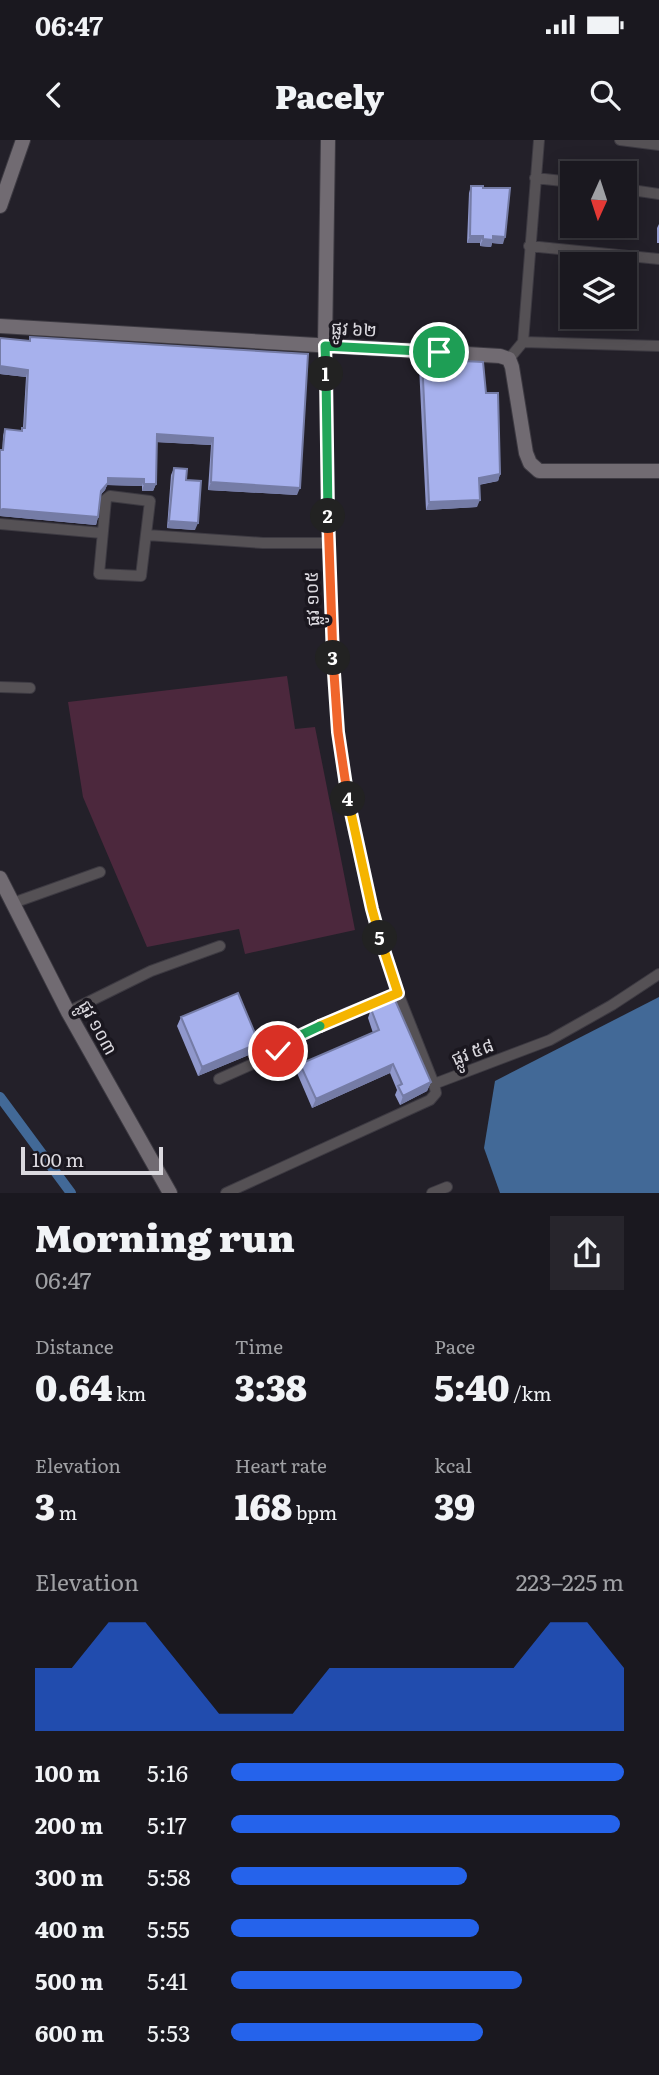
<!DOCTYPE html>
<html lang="en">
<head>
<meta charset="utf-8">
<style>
	:root { --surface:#1a181f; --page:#27252c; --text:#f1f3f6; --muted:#9fa0a4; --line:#38373d; --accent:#2563eb }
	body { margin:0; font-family:Literata,"Noto Sans Khmer",serif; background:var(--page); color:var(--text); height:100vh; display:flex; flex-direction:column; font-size:26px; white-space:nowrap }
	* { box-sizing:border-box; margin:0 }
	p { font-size:23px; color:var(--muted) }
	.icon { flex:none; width:38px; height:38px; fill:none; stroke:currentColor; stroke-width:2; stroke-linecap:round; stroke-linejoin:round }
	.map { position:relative; height:1053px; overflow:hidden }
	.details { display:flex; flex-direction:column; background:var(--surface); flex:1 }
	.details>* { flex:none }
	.needle { width:46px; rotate:183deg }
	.controls { position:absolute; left:560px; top:21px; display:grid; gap:14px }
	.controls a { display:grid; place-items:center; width:77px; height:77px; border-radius:0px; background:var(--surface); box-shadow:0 4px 18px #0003,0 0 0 2px var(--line); font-size:35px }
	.scale { position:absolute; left:21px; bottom:18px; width:142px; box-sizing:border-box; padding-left:7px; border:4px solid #dbd9df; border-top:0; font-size:19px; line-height:24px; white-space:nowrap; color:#dbd9df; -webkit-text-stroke:5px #1a171f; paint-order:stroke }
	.pin { position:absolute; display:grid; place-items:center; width:60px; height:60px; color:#fff; margin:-30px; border:4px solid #fff; border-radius:50%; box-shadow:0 2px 7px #0007 }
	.km { position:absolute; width:35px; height:35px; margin:-18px; border-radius:50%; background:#222; color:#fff; font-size:19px; line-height:35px; text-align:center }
	.round { display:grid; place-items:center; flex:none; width:74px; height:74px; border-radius:0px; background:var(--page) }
	.summary { display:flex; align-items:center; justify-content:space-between; height:119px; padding:0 35px }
	h1 { font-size:38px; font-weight:800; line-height:52px }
	.figures { display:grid; grid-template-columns:repeat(3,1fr); gap:10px; height:119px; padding:7px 35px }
	.figures div { display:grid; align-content:center }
	.figures b { font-size:35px; font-weight:800 }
	.figures small { font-size:19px; font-weight:400 }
	.figures p { font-size:19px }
	.chart { height:196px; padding:14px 35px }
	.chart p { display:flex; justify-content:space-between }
	.chart svg { width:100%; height:126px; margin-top:7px; fill:var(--accent); opacity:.7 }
	ul { padding:0 35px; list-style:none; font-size:23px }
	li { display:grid; grid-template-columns:112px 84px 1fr; align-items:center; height:52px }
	li i { height:18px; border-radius:9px; background:var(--accent) }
	.status { display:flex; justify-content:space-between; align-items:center; height:49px; padding:0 35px; background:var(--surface); direction:ltr }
	.status svg { height:19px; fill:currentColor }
	header { display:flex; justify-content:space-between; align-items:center; height:91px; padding:0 35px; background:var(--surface); font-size:32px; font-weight:800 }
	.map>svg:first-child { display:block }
	.green { fill:#4c283d }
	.water { fill:#426997 }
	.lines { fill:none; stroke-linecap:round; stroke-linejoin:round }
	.canal { stroke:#426997; stroke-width:10 }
	.street-casing { stroke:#3d3a42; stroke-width:12 }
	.secondary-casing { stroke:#3d3a42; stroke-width:16 }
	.street { stroke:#555155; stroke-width:10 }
	.secondary { stroke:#716b72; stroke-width:14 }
	.wall { fill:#9098cc }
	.shaded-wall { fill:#757ca6 }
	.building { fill:#a7b1ed; stroke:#757ca6; stroke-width:2 }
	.split-1-casing { stroke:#fff; stroke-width:14 }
	.split-2-casing { stroke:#fff; stroke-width:14 }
	.split-3-casing { stroke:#fff; stroke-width:14 }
	.split-4-casing { stroke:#fff; stroke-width:14 }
	.split-5-casing { stroke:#fff; stroke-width:14 }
	.split-6-casing { stroke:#fff; stroke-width:14 }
	.split-7-casing { stroke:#fff; stroke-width:14 }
	.split-1 { stroke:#22a559; stroke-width:9 }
	.split-2 { stroke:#22a559; stroke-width:9 }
	.split-3 { stroke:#f0652b; stroke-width:9 }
	.split-4 { stroke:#f0652b; stroke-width:9 }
	.split-5 { stroke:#f5b400; stroke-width:9 }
	.split-6 { stroke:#f5b400; stroke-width:9 }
	.split-7 { stroke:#22a559; stroke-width:9 }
	.labels { text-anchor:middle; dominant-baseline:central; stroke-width:7; stroke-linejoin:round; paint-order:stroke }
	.street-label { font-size:18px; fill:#dbd9df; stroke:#1a171f }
</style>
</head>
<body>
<div class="status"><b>06:47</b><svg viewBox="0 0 49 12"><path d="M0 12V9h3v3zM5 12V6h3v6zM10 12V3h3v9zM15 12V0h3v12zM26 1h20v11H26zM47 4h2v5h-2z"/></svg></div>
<header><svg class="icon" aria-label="back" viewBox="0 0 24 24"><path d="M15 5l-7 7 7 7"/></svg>Pacely<svg class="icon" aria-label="search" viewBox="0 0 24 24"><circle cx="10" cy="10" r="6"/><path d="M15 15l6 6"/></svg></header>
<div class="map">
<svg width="659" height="1053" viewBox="0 0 659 1053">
	<rect width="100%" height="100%" fill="#232029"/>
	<!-- green -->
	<path class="green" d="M287,536l8,53 20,-2 40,203 -110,24 -6,-25 -92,18 -64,-150 -15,-95z"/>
	<!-- water -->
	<path class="water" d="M659,857v196h-159l-16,-45 11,-67z"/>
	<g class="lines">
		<!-- canal -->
		<path class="canal" d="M0,957l71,96"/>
		<!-- street casing -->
		<g class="street-casing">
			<path id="street" d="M620,0l39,5
				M535,38l37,4
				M625,49l34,5
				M529,106l130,13
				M523,202l136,4
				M509,219l14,-17 16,-202
				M110,356l40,5 -9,75 -42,-2 7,-75z
				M0,384l102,9
				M147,395l116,8h65
				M0,547l30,1
				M13,763l87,-31
				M68,872l83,-41 69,-25
				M219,939l54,-24 15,-14 61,-29 49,-19
				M434,944l116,-44 62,-35 47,-31
				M226,1053l204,-93 6,-7 -2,-9 -36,-91 -26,-84 -21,-90 -13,-88 -10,-188 -3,-197
				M432,1053l15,-6"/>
		</g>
		<!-- secondary casing -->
		<g class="secondary-casing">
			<path id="secondary" d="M0,66l23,-66
				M0,186l500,30 9,3 3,8 14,86 4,10 9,8h120
				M325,206l3,-206
				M0,738l68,134 102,181"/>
		</g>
		<!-- street -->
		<use href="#street" class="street"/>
		<!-- secondary -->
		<use href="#secondary" class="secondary"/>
	</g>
	<!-- wall -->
	<path class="wall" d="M471,46l12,2 20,56 -11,-1 -1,4 -11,-1v-3h-13l2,-50z
		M659,84v19h-2v-15z
		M30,197l278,17 -11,141 -89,-5 3,-45 -54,-3 -1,42 -3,7h-11v-5l-35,-1 -2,5 -5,5 -2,22 -2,8 -96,-9 3,-80 2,-7 16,2 2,-3 3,-51 -26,-3v-36l29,3z
		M422,219l64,34 14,81 -2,7 -19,4 -2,22 -51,3 -7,-144z
		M174,328l12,12 9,50 -28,-2 4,-53z
		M371,869l60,73 -4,9 -27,14 -5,-10 2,-5 -7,-17 -78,35 -15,-35 3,-9 73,-31 -5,-15z
		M181,877l78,26 -3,9 -58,24 -21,-50z"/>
	<!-- shaded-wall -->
	<path class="shaded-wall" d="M470,96h13l-3,7h-13z
		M493,96l12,1 -2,7 -11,-1 -1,4 -11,-1 3,-7z
		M0,226l28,4 -2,7 -26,-3z
		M157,294l56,4 -2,7 -57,-3z
		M500,334l-2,7 -22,4 3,-7z
		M108,338l36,1 -2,7 -35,-1 -2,5 -7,8z
		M211,342l89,6 -3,7 -89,-5z
		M144,344h12l-3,7h-11z
		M480,360l-3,7 -51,3 3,-8z
		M3,369l95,8 -2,8 -96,-9v-6z
		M169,381l29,2 -3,7 -28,-2z
		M259,903l-3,9 -58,24 4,-9z
		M393,924l-3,9 -78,35 4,-9z
		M431,942l-4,9 -27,14 3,-9z"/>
	<!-- building -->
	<path class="building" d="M471,46h12v2h27l-5,49 -12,-1v4l-10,-1v-3h-13z
		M30,197l278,17 -8,134 -89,-6 2,-44 -56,-4 -1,50h-12v-5l-36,-1v5l-7,8 -3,26 -95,-8 -3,1v-60h3l2,-21 17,2v-3h3l3,-58 -28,-4v-28l30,3z
		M422,219l61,3 3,31h12l2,81 -21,4 1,22 -51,2z
		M174,328l13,1 -1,11 15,1 -3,42 -29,-2z
		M238,853l21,50 -57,24 -21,-50z
		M395,860l36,82 -28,14 -5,-10 4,-2 -9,-20 -77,35 -16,-35 79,-34 -8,-21z"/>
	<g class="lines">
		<!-- split-1 casing -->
		<g class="split-1-casing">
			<path id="split-1" d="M326,234l-1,-28 114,6"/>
		</g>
		<!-- split-2 casing -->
		<g class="split-2-casing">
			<path id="split-2" d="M326,234l2,142"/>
		</g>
		<!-- split-3 casing -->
		<g class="split-3-casing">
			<path id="split-3" d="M328,376l5,142"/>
		</g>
		<!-- split-4 casing -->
		<g class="split-4-casing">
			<path id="split-4" d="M333,518l5,74 10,67"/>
		</g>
		<!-- split-5 casing -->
		<g class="split-5-casing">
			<path id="split-5" d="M348,659l24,110 8,29"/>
		</g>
		<!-- split-6 casing -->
		<g class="split-6-casing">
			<path id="split-6" d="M320,886l78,-33 -18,-55"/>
		</g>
		<!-- split-7 casing -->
		<g class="split-7-casing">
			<path id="split-7" d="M278,911l10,-10 32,-15"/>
		</g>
		<!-- split-1 -->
		<use href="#split-1" class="split-1"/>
		<!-- split-2 -->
		<use href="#split-2" class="split-2"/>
		<!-- split-3 -->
		<use href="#split-3" class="split-3"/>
		<!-- split-4 -->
		<use href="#split-4" class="split-4"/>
		<!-- split-5 -->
		<use href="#split-5" class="split-5"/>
		<!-- split-6 -->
		<use href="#split-6" class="split-6"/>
		<!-- split-7 -->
		<use href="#split-7" class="split-7"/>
	</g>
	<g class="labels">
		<!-- street labels -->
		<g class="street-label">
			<text transform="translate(354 188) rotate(3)">ផ្លូវ ៦២</text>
			<text transform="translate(311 459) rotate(-92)">ផ្លូវ ១០៥</text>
			<text transform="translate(99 887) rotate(61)">ផ្លូវ ១០៣</text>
			<text transform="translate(472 911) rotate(-21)">ផ្លូវ ៥៨</text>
		</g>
	</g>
</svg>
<div class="controls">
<a><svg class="needle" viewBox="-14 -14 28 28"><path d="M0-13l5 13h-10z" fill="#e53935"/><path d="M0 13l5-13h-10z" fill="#9fa0a4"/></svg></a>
<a><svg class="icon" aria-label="layers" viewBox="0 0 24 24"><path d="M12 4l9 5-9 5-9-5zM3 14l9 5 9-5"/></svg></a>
</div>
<div class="scale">100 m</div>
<div class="pin" style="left:439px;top:212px;background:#1e9e55"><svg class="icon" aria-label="arrive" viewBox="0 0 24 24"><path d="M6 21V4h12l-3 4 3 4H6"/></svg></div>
<div class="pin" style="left:278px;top:911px;background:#d93025"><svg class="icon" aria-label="check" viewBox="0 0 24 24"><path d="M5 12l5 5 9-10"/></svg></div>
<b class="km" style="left:326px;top:234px">1</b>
<b class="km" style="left:328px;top:376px">2</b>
<b class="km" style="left:333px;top:518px">3</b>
<b class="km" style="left:348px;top:659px">4</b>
<b class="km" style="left:380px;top:798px">5</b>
</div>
<section class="details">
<div class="summary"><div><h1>Morning run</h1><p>06:47</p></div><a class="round"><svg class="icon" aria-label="share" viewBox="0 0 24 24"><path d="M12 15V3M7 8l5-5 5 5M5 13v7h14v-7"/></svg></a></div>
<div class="figures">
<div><p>Distance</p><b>0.64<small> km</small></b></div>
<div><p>Time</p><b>3:38</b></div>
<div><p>Pace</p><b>5:40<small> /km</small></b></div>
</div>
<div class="figures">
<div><p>Elevation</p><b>3<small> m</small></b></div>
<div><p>Heart rate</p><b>168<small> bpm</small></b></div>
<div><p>kcal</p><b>39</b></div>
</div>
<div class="chart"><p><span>Elevation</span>223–225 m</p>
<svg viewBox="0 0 160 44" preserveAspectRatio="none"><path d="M0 44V22L10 22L20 6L30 6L40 22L50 38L60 38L70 38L80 22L90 22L100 22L110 22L120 22L130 22L140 6L150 6L160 22V44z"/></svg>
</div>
<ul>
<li><b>100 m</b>5:16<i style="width:100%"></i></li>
<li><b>200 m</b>5:17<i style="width:99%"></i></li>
<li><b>300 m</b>5:58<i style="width:60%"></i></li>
<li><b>400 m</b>5:55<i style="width:63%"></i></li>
<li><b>500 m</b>5:41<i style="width:74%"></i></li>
<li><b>600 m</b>5:53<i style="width:64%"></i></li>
</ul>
</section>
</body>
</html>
